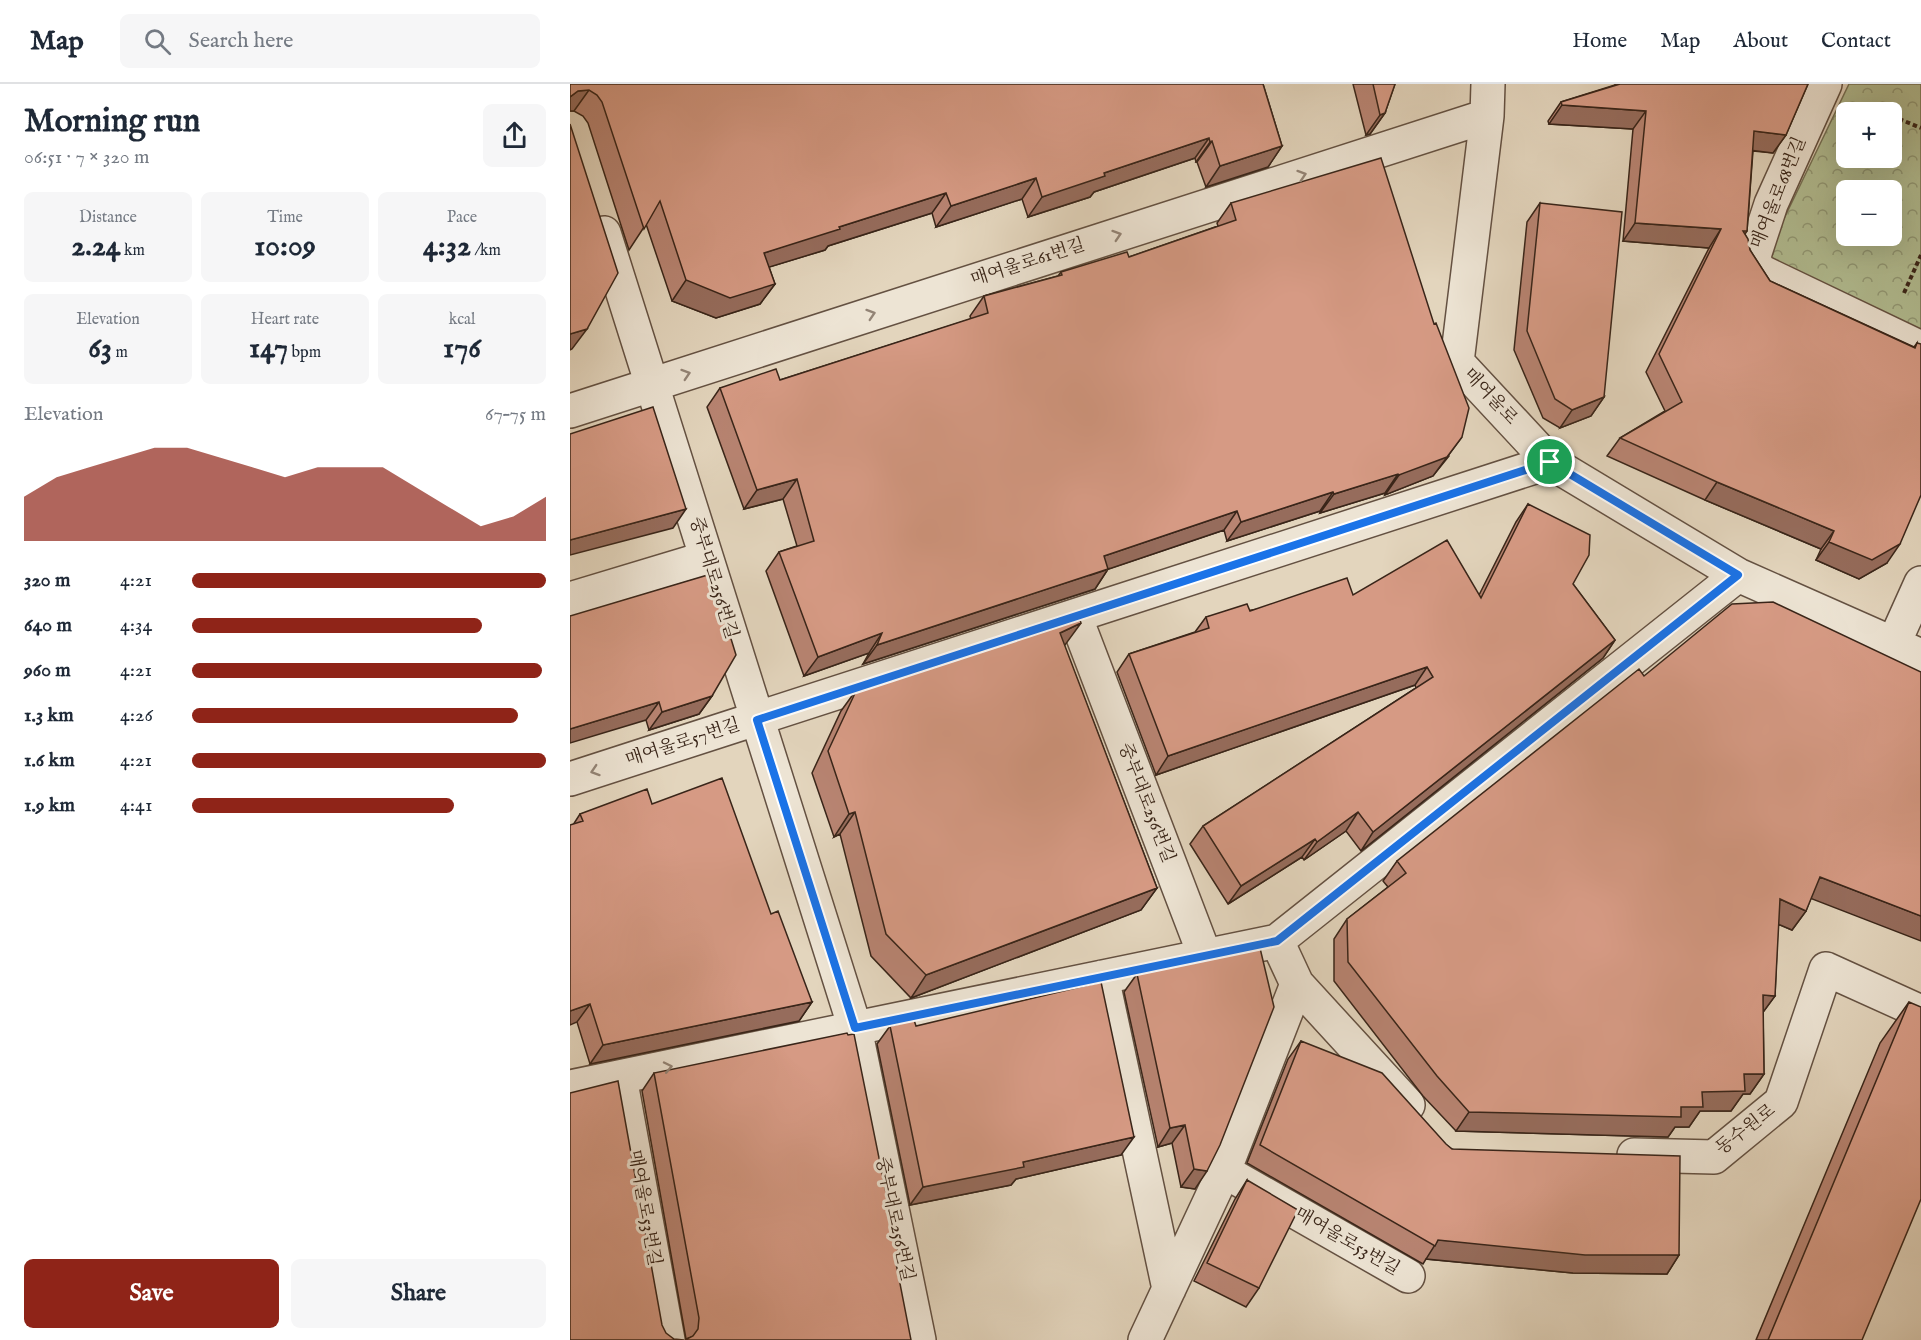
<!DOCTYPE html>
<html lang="en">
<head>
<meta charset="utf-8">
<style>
	:root { --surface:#fff; --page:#f6f6f7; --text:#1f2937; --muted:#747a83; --line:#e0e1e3; --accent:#8f2418 }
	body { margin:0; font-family:"IM FELL English","Noto Serif KR",serif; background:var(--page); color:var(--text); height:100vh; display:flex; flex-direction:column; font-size:22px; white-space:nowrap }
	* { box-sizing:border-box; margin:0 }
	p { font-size:20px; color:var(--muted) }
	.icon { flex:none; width:33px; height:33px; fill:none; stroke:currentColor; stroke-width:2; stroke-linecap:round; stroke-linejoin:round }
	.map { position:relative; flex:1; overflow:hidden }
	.sheet { display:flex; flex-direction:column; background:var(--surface); width:570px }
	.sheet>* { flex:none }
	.controls { position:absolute; left:1266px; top:18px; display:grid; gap:12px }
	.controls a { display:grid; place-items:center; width:66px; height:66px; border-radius:9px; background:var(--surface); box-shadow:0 6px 24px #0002; font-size:30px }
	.pin { position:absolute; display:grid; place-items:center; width:51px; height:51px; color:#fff; margin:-26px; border:3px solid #fff; border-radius:50%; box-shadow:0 2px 6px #0007 }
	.round { display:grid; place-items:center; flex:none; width:63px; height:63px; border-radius:9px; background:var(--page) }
	.summary { display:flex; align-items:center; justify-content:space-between; height:102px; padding:0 24px }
	h1 { font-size:33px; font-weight:800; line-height:45px }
	.stats { display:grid; grid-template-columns:repeat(3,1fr); gap:9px; height:102px; padding:6px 24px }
	.stats div { display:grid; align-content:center; border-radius:9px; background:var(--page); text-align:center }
	.stats b { font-size:30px; font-weight:800 }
	.stats small { font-size:16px; font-weight:400 }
	.stats p { font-size:16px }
	.chart { height:168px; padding:12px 24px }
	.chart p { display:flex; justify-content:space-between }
	.chart svg { width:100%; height:108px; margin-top:6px; fill:var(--accent); opacity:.7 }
	.cta { display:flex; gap:12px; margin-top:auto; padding:12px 24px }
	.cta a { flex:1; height:69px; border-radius:9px; background:var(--accent); color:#fff; font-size:24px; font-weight:800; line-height:69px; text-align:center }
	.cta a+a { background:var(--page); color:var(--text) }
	ul { padding:0 24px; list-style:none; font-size:20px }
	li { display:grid; grid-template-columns:96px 72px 1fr; align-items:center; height:45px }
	li i { height:15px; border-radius:8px; background:var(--accent) }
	header { display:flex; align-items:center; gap:36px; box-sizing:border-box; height:84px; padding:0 30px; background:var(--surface); border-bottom:2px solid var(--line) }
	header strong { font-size:28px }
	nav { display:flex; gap:33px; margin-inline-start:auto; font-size:21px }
	.search { width:420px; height:54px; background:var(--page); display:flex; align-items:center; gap:15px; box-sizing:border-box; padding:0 21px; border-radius:9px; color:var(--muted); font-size:22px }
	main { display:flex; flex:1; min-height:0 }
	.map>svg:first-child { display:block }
	.park { fill:url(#park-crowns); stroke:#767256; stroke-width:1.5; fill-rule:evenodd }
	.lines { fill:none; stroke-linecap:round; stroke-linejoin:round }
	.minor-casing { stroke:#645142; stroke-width:36 }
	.path { stroke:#392519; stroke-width:4; stroke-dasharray:4.5 3; stroke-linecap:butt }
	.minor { stroke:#ede4d4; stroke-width:33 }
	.wall { fill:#b88472; stroke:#392519; stroke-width:1.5 }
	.shaded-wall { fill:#966c5c; stroke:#392519; stroke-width:1.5 }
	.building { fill:#d69a84; stroke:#392519; stroke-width:1.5 }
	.oneway { stroke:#938476 }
	.route-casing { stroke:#fff; stroke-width:12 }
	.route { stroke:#1a73e8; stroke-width:8 }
	.labels { text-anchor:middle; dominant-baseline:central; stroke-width:6; stroke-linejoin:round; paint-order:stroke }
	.street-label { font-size:18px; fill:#392519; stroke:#ede4d4 }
</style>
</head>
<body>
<header>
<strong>Map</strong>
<div class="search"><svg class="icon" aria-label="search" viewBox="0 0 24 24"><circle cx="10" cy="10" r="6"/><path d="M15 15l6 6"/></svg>Search here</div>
<nav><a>Home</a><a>Map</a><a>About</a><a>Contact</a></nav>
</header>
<main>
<section class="sheet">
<div class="summary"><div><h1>Morning run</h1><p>06:51 · 7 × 320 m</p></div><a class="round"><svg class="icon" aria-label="share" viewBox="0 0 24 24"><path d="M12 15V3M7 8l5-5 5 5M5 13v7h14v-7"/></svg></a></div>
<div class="stats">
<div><p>Distance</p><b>2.24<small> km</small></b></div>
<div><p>Time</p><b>10:09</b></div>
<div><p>Pace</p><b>4:32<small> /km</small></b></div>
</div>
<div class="stats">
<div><p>Elevation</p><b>63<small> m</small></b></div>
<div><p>Heart rate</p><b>147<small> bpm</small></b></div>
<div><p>kcal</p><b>176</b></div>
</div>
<div class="chart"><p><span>Elevation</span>67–75 m</p>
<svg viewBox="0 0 160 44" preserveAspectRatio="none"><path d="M0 44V26L10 18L20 14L30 10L40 6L50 6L60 10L70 14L80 18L90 14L100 14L110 14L120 22L130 30L140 38L150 34L160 26V44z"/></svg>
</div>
<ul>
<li><b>320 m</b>4:21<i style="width:100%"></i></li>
<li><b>640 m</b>4:34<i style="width:82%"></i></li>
<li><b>960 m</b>4:21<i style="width:99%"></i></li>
<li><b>1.3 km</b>4:26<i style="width:92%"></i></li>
<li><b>1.6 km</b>4:21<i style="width:100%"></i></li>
<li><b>1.9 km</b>4:41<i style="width:74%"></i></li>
</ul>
<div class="cta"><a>Save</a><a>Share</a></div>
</section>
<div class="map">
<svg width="1351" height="1256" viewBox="0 0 1351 1256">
	<defs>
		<pattern id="park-crowns" width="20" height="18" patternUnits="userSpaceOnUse" patternTransform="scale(1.5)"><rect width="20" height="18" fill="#b2be93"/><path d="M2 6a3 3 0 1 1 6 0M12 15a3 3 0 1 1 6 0" fill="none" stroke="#929a77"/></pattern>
	</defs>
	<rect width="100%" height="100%" fill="#e3d5bd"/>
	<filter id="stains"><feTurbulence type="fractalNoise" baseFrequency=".00333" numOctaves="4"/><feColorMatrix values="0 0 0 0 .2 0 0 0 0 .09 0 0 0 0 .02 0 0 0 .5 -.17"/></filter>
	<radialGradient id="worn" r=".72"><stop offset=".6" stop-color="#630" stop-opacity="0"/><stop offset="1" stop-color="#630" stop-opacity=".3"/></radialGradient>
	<!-- park -->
	<path class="park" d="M1279,0h72v255l-155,-83zM1276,28h46v46h-46zM1276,106h46v46h-46z"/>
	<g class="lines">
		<!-- minor casing -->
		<g class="minor-casing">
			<path id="minor" d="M918,0l-1,32 -30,246 93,100 188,113 183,81
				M1255,0l-54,120 -18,55 7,12 161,77
				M34,149l251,795 64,312
				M0,327l917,-295
				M0,515l136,-41
				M505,532l130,340
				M1324,559l27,-60
				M0,695l980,-317
				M707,857l20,43 111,121
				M532,893l67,312
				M50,993l48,263
				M0,1003l707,-146 461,-366
				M1064,1071l80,2 67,-55 45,-133 95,43
				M654,1087l184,105
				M575,1256l79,-169 73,-187"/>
		</g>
		<!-- path -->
		<path class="path" d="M1293,20l20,8
			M1322,32l29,12
			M1334,209l17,-38"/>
		<!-- minor -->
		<use href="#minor" class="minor"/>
	</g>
	<!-- wall -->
	<path class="wall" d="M0,0h693l19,62 -14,21 -62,20 -9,-25h-1l-1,-4 -101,34 -4,5 -62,20 -6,-18 -86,28 -4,-14 -104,33 -3,4 -56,17 6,17 -15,20 -44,14 -44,-17 -26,-77 -17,26 -41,-127 -5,-7 -9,-5h-4z
		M783,0h42l-10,29 -15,21 -4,1z
		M1045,0h193l-22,51 -13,18 -20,-2 -6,80 -2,3 5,16 20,31 144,66 3,-4 -30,220 -28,16 -43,-19 5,-11 -116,-49 -98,-44 13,-18 45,-27 -19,-39 63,-124 -86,-7 10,-112 -84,-5 -1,-3 13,-19 54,-17z
		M661,119l218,253 -16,20 -48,19v-2l-65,20v-2l-93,30 -3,-11 -116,39 -13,20 -232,75 6,-11 -65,23 -38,-105 13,-19 18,-6 -14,-47 -39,10 -37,-102 13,-19 60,-8 191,-61 -1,-3 14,-20 74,-20 3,-4 68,-15 89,-31 -1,-3z
		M970,119l64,194 -13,19 -31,12 -17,-10 -29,-68 13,-128z
		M958,420l45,80 42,56 -12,18 -242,193 -15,-20 -42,29 -2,-3 -74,47 -38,-60 13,-18 213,-138 -1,-3 -259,90 -39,-103 12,-18 66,-22 11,-15 147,-22h126l37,-73z
		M0,532l142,80 -13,18 -50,16 -3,-10z
		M494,561l93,243 -16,22 -230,88 -40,-42 -31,-122 -6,3 -22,-64 29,-62 16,-22 208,-44z
		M82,720l119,110 41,88 -13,19 -209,43 -13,-42 -4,-197 7,-11z
		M827,777l414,37 -5,13 -14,19 -14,-6 -3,72 -12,16 1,62 -14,20h-7l-12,17h-31l-11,16h-14l-7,10 -212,-6 -33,-35 -89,-115v-42l13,-20 41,-32 -5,-6z
		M690,864l-65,241 -14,-2 -9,-44 -14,4 -34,-155 13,-18z
		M1339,918l-47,338h-106l124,-297z
		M320,942h26l205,129 -105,24 -5,6 -101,20 -33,-161z
		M731,957l151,108 227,106 -12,19 -94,-1 -147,-14 -3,5 -176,-101 41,-104z
		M84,989l242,189 -210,77 -44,-248z
		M677,1096l12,108 -13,19 -52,-26 41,-82z"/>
	<!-- shaded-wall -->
	<path class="shaded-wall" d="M19,6l-15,21h-4v-14l8,-6z
		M992,21l84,6 -13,18 -84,-5z
		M815,29l-15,21 -4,1 14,-20z
		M1184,47l32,4 -13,18 -32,-4z
		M639,54l-14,20 -101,34 -4,5 -62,20 14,-20 62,-24z
		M642,57l-15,21h-1l14,-20z
		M712,62l-14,21 -62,20 14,-21z
		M466,94l-14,21 -86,28 15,-21z
		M376,109l-14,20 -104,33 -3,4 -75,23 14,-20 75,-26z
		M1065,139l86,6 -12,19 -86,-7z
		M116,196l89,4 -15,20 -44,14 -44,-17z
		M17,245l-15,20 -2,1v-16z
		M1034,313l-13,19 -31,12 12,-18z
		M892,353l-29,39 -48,19 14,-20z
		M828,390l-13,19 -65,20 14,-19z
		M227,395l-14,20 -39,10 13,-19z
		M1147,398l117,49 -13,18 -116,-49z
		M763,408l-13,19 -93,30 14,-19z
		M116,425l-13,19 -103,27v-15z
		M667,427l-13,19 -133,45 13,-19z
		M1259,458l71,2 -13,19 -28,16 -43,-19z
		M538,485l-13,20 -232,75 14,-19z
		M511,539l-16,22 -21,10 16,-22z
		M312,549l-13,20 -65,23 14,-19z
		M1045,556l-12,18 -242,193 12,-19z
		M857,583l-12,18 -259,90 12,-19z
		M142,612l-13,18 -50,16 13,-18z
		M89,618l-13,18 -76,23v-14z
		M285,728l-15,22 -6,3 15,-23z
		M788,728l-12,19 -42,29 13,-18z
		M745,755l-13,18 -74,47 13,-18z
		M1250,793l101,39v25l-114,-44z
		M587,804l-16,22 -230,88 15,-23z
		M1210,815l26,12 -14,19 -26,-11z
		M1193,911l12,1 -14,19z
		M242,918l-13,19 -209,43 13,-19z
		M20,920l-13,18 -7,3v-14z
		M1174,990h20l-14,20h-7l-12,17h-31l-11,16h-14l-7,10 -212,-6 13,-19 212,-5 21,-15z
		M615,1041l-13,18 -14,4 12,-19z
		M564,1053l-13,18 -105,24 -5,6 -101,20 13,-18 100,-25z
		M624,1085l13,2 -12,18 -14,-2z
		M868,1156l241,15 -12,19 -94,-1 -147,-14z"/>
	<!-- building -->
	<path class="building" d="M0,0h693l19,62 -62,20 -8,-25 -2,1 -1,-4 -105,35 1,3 -63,21 -6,-19 -85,28 -5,-13 -107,34 1,2 -76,24 11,31 -45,14 -44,-18 -26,-79 -16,28 -42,-127 -5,-7 -8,-5 -11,1 -8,6z
		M803,0h22l-10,29 -5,2z
		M1050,0h188l-22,51 -32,-4 -7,100h-4l5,8 2,11 20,31 145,67 2,-5 4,1v151l-21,49 -28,16 -43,-18 5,-11 -117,-49 -97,-44 62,-36 -23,-48 62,-125 -86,-6 11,-112 -84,-6 -1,-3z
		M0,40l48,149 -31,56 -17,5z
		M811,74l53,166 2,-1 33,85 -7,29 -15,20 -48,18 -1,-1 -64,20 -1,-2 -92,30 -4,-11 -133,45 4,13 -231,76 5,-12 -64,24 -39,-105 35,-11 -17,-62 -40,11 -37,-102 56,-19 4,11 208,-67 -4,-17 78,-21 -1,-3 66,-20 2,5 107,-37 -5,-17z
		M970,119l82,9 -18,185 -32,13 -17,-11 -28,-68z
		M83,323l33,102 -116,31v-106z
		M958,420l62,31 -1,20 -16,29 42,56 -242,192 -15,-20 -41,30 -2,-3 -74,47 -38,-60 230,-149 -6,-10 -259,89 -39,-102 80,-26 -3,-11 41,-13 3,7 97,-33 6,17 94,-55 34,58z
		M141,490l25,81 -24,41 -50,16 -3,-10 -89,27v-113z
		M1203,518l148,70v244l-101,-39 -14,34 -26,-12 -5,97 -12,-1 1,79h-20l1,17 -43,1 1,15h-22v10l-212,-5 -32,-36 -89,-114 -1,-43 59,-46 -9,-12 242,-192 5,7 88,-72z
		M509,533l2,6 -21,10 97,255 -231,87 -40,-41 -31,-122 -6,2 -21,-63 29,-62z
		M152,694l49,136 7,-3 34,91 -209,43 -13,-41 -20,7v-186l13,-4 -3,-7 67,-25 5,15z
		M690,864l14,59 -54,138 -13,26 -13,-2 -9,-44 -15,3 -33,-154z
		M531,898l33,155 -111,25 1,5 -101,20 -33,-161 24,-6 2,6z
		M1339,918l12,5v192l-59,141h-94z
		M277,949l1,2 6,-1 45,223 -4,1 16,82h-226l8,-4 5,-7 1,-11 -45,-245z
		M731,957l81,32 64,71 6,5 228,7 -1,99h-94l-147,-15 -3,6 -175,-101z
		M48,997l44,244 4,8 8,6 10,1h-114v-247z
		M677,1096l51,30 -39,78 -52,-25z"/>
	<!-- one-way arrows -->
	<defs><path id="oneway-chevron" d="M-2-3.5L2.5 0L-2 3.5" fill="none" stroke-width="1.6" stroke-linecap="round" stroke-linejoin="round" transform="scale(1.5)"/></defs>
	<g class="oneway">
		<use href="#oneway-chevron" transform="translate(732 91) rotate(-18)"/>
		<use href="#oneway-chevron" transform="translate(547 151) rotate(-18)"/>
		<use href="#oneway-chevron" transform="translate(301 230) rotate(-18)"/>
		<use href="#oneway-chevron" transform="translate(116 290) rotate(-18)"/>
		<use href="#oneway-chevron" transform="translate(25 687) rotate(162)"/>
		<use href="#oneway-chevron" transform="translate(98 983) rotate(-12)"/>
	</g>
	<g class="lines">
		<!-- route casing -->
		<g class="route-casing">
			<path id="route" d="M980,378l188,113 -461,366 -422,87 -98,-308z"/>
		</g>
		<!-- route -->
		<use href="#route" class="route"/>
	</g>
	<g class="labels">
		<!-- street labels -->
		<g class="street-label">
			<text transform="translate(1209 109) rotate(-68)">매여울로68번길</text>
			<text transform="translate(458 179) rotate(-18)">매여울로61번길</text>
			<text transform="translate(920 313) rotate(47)">매여울로</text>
			<text transform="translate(143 494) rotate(73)">중부대로256번길</text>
			<text transform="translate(113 659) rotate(-18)">매여울로57번길</text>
			<text transform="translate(576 719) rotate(69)">중부대로256번길</text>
			<text transform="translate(1176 1046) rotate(-38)">동수원로</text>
			<text transform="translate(74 1124) rotate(80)">매여울로53번길</text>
			<text transform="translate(324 1135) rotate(78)">중부대로256번길</text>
			<text transform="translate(777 1158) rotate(30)">매여울로53번길</text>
		</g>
	</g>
	<rect width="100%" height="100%" filter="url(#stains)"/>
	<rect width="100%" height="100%" fill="url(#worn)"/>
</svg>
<div class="controls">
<a>+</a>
<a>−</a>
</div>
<div class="pin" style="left:980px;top:378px;background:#1e9e55"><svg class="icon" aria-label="arrive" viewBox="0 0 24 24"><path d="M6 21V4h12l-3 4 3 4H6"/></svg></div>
</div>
</main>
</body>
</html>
